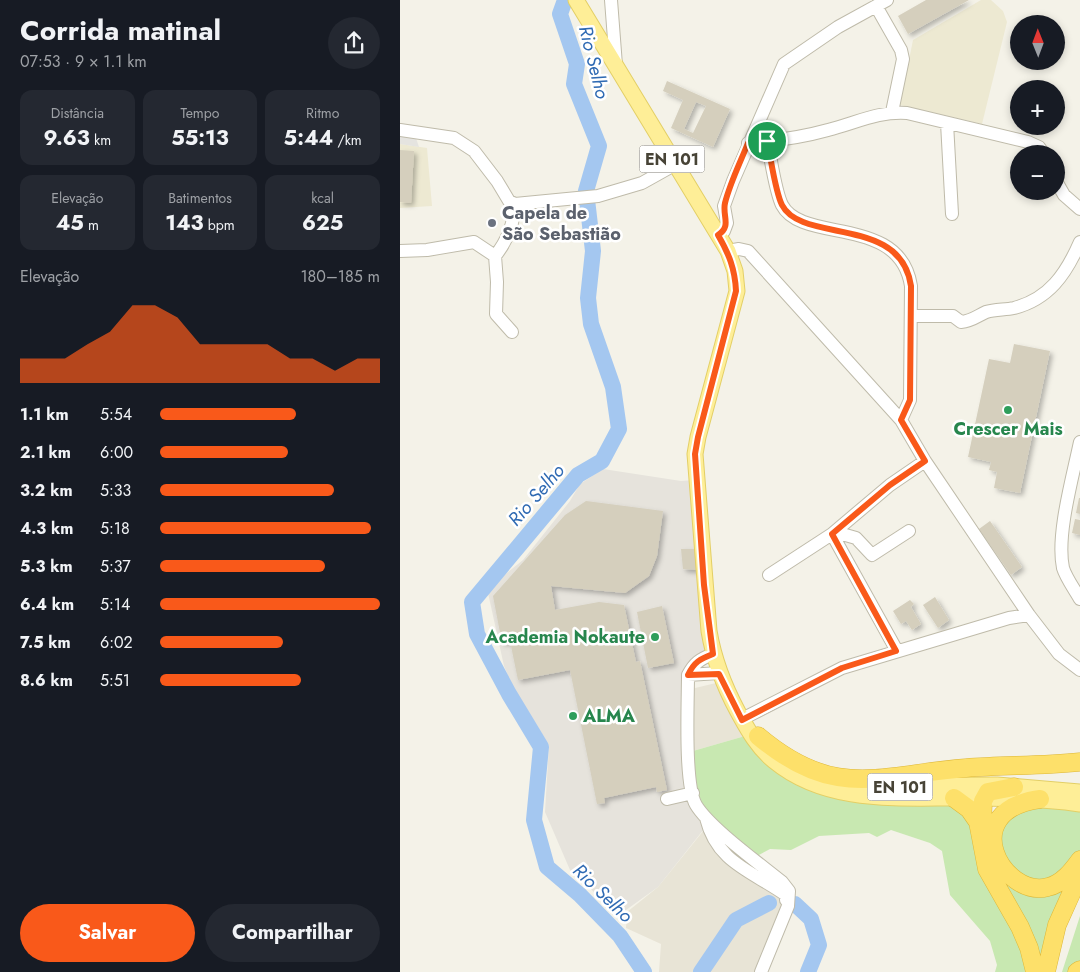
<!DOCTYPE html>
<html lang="pt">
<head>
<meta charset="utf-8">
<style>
	:root { --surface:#171b24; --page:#242831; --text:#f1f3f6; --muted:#9ea1a6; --accent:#f9591a }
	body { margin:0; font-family:Jost,sans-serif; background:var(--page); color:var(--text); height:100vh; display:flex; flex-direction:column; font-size:19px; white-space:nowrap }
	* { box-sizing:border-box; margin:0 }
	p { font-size:16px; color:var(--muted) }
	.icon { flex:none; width:28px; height:28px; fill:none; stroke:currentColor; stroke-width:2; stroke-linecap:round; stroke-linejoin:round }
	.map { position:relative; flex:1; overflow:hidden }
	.side { display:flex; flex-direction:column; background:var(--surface); width:400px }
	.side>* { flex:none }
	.needle { width:32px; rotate:359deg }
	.fabs { position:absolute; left:610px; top:15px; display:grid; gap:10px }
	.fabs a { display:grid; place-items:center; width:55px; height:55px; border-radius:50%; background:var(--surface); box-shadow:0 2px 8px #0003; font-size:25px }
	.pin { position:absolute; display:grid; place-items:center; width:42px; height:42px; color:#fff; margin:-21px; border:2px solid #fff; border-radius:50%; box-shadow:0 1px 5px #0007 }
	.round { display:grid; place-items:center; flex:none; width:52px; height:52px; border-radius:26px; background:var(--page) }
	.head { display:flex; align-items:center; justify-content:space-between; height:85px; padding:0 20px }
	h1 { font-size:28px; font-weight:700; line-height:38px }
	.figures { display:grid; grid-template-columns:repeat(3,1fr); gap:8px; height:85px; padding:5px 20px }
	.figures div { display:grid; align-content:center; border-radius:12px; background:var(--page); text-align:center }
	.figures b { font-size:21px; font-weight:700 }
	.figures small { font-size:14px; font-weight:400 }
	.figures p { font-size:14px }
	.chart { height:140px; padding:10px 20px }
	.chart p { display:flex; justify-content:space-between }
	.chart svg { width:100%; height:90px; margin-top:5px; fill:var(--accent); opacity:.7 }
	.button { display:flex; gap:10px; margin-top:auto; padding:10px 20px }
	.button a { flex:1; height:58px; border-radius:30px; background:var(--accent); color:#fff; font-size:20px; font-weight:700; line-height:58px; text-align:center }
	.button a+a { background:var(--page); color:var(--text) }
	ul { padding:0 20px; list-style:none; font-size:16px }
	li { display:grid; grid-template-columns:80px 60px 1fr; align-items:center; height:38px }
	li i { height:12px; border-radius:6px; background:var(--accent) }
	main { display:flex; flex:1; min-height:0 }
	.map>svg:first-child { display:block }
	.residential { fill:#e8e4d6 }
	.industrial { fill:#e6e3dc }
	.education { fill:#ede9d2 }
	.green { fill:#c8e8b1 }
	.parking { fill:#e5e4e0 }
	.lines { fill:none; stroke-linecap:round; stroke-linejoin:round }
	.river { stroke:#a4c7f0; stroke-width:16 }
	.building { fill:#d5cfbd; fill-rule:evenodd; filter:url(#shadow) }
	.minor-casing { stroke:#bfbbaa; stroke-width:14 }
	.major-casing { stroke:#e3cf66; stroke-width:17 }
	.highway-casing { stroke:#ddb739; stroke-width:19 }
	.minor { stroke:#fff; stroke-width:12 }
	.major { stroke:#feee97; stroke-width:15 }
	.highway { stroke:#fde06a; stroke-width:18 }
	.route-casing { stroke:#fff; stroke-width:10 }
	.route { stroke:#f9591a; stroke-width:6 }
	.worship-dot { fill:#6b7280; stroke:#fff; stroke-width:2 }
	.leisure-dot { fill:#2e9e5b; stroke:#fff; stroke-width:2 }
	.labels { text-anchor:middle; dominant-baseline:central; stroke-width:5; stroke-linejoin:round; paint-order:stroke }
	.shield { fill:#fff; stroke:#7e7b72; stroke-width:1 }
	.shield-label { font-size:16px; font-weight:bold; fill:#474336 }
	.worship-label { font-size:18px; font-weight:bold; fill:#5b616d; stroke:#fff; text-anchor:start }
	.leisure-label { font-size:18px; font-weight:bold; fill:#27864d; stroke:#fff }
	.water-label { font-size:19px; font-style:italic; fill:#2f6ab3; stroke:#fff }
</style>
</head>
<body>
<main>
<section class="side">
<div class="head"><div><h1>Corrida matinal</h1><p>07:53 · 9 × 1.1 km</p></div><a class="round"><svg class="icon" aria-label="share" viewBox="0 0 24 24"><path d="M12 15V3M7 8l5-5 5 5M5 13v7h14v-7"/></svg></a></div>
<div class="figures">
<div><p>Distância</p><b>9.63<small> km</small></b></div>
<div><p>Tempo</p><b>55:13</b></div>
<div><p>Ritmo</p><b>5:44<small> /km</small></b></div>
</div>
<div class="figures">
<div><p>Elevação</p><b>45<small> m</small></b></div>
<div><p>Batimentos</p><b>143<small> bpm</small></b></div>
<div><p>kcal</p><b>625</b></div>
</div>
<div class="chart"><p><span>Elevação</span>180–185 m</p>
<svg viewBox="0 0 160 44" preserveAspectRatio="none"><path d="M0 44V32L10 32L20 32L30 25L40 19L50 6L60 6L70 12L80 25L90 25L100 25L110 25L120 32L130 32L140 38L150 32L160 32V44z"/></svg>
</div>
<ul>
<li><b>1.1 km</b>5:54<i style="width:62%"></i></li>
<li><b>2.1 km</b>6:00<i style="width:58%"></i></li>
<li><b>3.2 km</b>5:33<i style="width:79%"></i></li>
<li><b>4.3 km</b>5:18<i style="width:96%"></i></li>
<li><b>5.3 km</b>5:37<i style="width:75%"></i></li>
<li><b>6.4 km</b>5:14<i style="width:100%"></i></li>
<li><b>7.5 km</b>6:02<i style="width:56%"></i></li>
<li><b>8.6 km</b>5:51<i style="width:64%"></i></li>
</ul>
<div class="button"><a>Salvar</a><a>Compartilhar</a></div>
</section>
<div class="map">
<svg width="680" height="972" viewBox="0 0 680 972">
	<defs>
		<filter id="shadow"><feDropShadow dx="3" dy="3" stdDeviation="2.5" flood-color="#0004"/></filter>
	</defs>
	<rect width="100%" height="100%" fill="#f4f2e8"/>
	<!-- residential -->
	<path class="residential" d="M316,683l13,28 16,25 -52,15 -2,-62z
		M304,830l79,69v12l-27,61h-97l2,-28 -35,-16 1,-16 31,-25z"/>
	<!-- industrial -->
	<path class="industrial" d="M203,469l78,12 14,-1 15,169 -17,16 -6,134 17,30 -46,58 -39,28 -49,-45 -25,-58 4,-67 -37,-60 -8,-19 -16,-73 9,-12 26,-21 47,-59 10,-17z"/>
	<!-- education -->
	<path class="education" d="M581,0h10l12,11 4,11 -25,102 -82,-19 13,-65z
		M0,144l27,4 5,58 -32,2z"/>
	<!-- green -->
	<path class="green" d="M345,736l23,26 189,46 16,18 28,78 29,68h-35l2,-7 -7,-24 -40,-46 -8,-44 -12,-8 -39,-13 -14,7 -8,-4 -50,3 -28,14 -21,-1 -13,7c-23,-19 -57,-39 -63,-69 -2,-12 -1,-25 -1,-36z
		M651,806l29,3v44l-24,25 -24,3 -24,-17 -9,-27 13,-26z
		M601,874l65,10 -26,84z
		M680,916v47l-10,9h-8z"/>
	<!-- parking -->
	<path class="parking" d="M0,133l15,2 4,12 -19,-3z"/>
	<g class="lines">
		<!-- river -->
		<path class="river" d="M165,0l-5,14 17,50 -3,20 25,62 -13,45 7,60 -5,47 3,26 22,63 6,42 -17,32 -24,14 -106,127 5,32 32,60 32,53 -7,73 13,47 33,28 40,41 24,36
			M395,904l16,15 8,26 -11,27
			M301,972l35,-52 33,-17"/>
	</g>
	<!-- building -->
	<path class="building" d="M526,0h43l-61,34 -10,-18z
		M267,81l63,28 -17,38 -42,-19 12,-28 -20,-9zM296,102l10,4 -13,27 -9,-4z
		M0,150l14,1 -3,52 -11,-1z
		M614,344l36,7 -30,142 -26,-5 3,-16 -8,-2 2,-8 -23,-5 21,-98 21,4z
		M679,498h1v16l-4,-1z
		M186,501l77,10 -6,45 -8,20 -24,17 -74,-7 4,24 44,-8 25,3 12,57 4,-1 27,129 -10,2 -1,-5 -52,11 1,5 -8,1 -27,-134 -52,10 -8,-39 -8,2 -9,-47 72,-81z
		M675,519l5,1v15l-8,-2z
		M590,521l32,46 -11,8 -32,-46z
		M281,549h15l1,21 -14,-1z
		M535,597l14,23 -11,8 -15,-23z
		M510,600l4,4 -3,3 10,17 -9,6 -6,-9 -5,3 -8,-13z
		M262,606l12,57 -26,5 -11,-56z"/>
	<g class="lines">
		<!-- minor casing -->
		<g class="minor-casing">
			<path id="minor" d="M211,0l5,65
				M476,6l25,44 2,9 -11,53
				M547,123l5,91
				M0,130l54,8 20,13 23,30 12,20 6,3 83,-8 44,-13 34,-19
				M367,141c4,17 8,50 15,64 20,39 118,9 129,81l-1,114 -9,20
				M348,143c27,-2 55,-6 80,-13 28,-7 50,-19 79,-17l121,29 11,5 5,7
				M656,181l8,14 16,14
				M318,235l6,-4 3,-8 -3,-17 9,-25 51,-117 54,-37 49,-27
				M0,251l27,-1 47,-8 21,14c13,-16 19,-32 20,-52
				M328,251l11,-2 9,2 153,169 24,41 104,154 30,39 21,16
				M95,256l2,26 -1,32 16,18
				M511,316h42l8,6c11,-1 16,-6 25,-10 9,-3 19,-2 28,-4 35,-9 52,-34 66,-66
				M680,442c-7,34 -24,93 -17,126 3,10 12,22 17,31
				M435,532l21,6 16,17 37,-24
				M432,534l65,117
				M369,575l63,-41 58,-49 35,-24
				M313,654c-13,5 -19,9 -25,21 0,27 -4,110 8,130 14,23 64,59 86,77l7,9 -1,15 -27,66
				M288,675l31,-2
				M342,719l100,-51 167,-50 20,-3
				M267,799l26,-6
				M306,818c11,45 46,53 80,77v5"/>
		</g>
		<!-- major casing -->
		<g class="major-casing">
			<path id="major" d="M176,0l152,251 7,20 2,20 -39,146 -3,17 14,177c5,30 15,55 29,81 10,18 19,35 36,49 51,42 119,37 181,37 42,0 84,0 125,6
				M456,786l141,-1 83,7"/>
		</g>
		<!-- highway casing -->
		<g class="highway-casing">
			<path id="highway" d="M358,736c77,65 120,39 208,32 38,-3 76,-2 114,-6
				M554,798l15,11 9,13 9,47 33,58 9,21 6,24
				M640,799c-86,12 -37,100 8,88 14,-3 24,-16 32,-27
				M582,830l1,-29 5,-9 26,-5
				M646,972l11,-47 23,-51
				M677,972l3,-2"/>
		</g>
		<!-- minor -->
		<use href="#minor" class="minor"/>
		<!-- major -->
		<use href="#major" class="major"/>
		<!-- highway -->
		<use href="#highway" class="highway"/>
	</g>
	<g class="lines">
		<!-- route casing -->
		<g class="route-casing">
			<path id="route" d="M367,141c4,17 8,50 15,64 20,39 119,10 129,81l-1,114 -9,20 24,41 -35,24 -58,49 64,117 -54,17 -100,52 -23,-46 -31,1c6,-13 12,-16 25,-21l-9,-69 -9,-131 3,-17 38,-146c-1,-22 -7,-37 -18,-56 14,-9 4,-19 7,-32 5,-20 15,-40 23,-60z"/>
		</g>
		<!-- route -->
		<use href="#route" class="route"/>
	</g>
	<!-- markers -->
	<circle class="worship-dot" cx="92" cy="223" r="5"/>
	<g class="leisure-dot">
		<circle cx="608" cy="410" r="5"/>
		<circle cx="255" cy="637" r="5"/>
		<circle cx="173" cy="716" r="5"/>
	</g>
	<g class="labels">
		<!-- shield labels -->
		<g class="shield">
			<rect x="239.5" y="145.5" width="65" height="27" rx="4"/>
			<rect x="467.5" y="773.5" width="65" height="27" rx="4"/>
		</g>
		<g class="shield-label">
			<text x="272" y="159">EN 101</text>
			<text x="500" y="787">EN 101</text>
		</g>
		<!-- worship labels -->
		<g class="worship-label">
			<text x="102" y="213">Capela de<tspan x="102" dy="21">São Sebastião</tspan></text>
		</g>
		<!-- leisure labels -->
		<g class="leisure-label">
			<text x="608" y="429">Crescer Mais</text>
			<text x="245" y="637" text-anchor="end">Academia Nokaute</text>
			<text x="183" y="716" text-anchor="start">ALMA</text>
		</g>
		<!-- water labels -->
		<g class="water-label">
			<text transform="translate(194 62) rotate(76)">Rio Selho</text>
			<text transform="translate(136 495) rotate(-49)">Rio Selho</text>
			<text transform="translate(203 893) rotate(44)">Rio Selho</text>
		</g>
	</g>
</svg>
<div class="fabs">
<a><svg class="needle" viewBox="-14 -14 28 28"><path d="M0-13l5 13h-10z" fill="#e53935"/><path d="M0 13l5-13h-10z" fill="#9ea1a6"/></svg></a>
<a>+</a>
<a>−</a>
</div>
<div class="pin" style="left:367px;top:141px;background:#1e9e55"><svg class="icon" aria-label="arrive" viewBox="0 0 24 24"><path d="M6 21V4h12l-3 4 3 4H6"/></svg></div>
</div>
</main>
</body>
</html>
